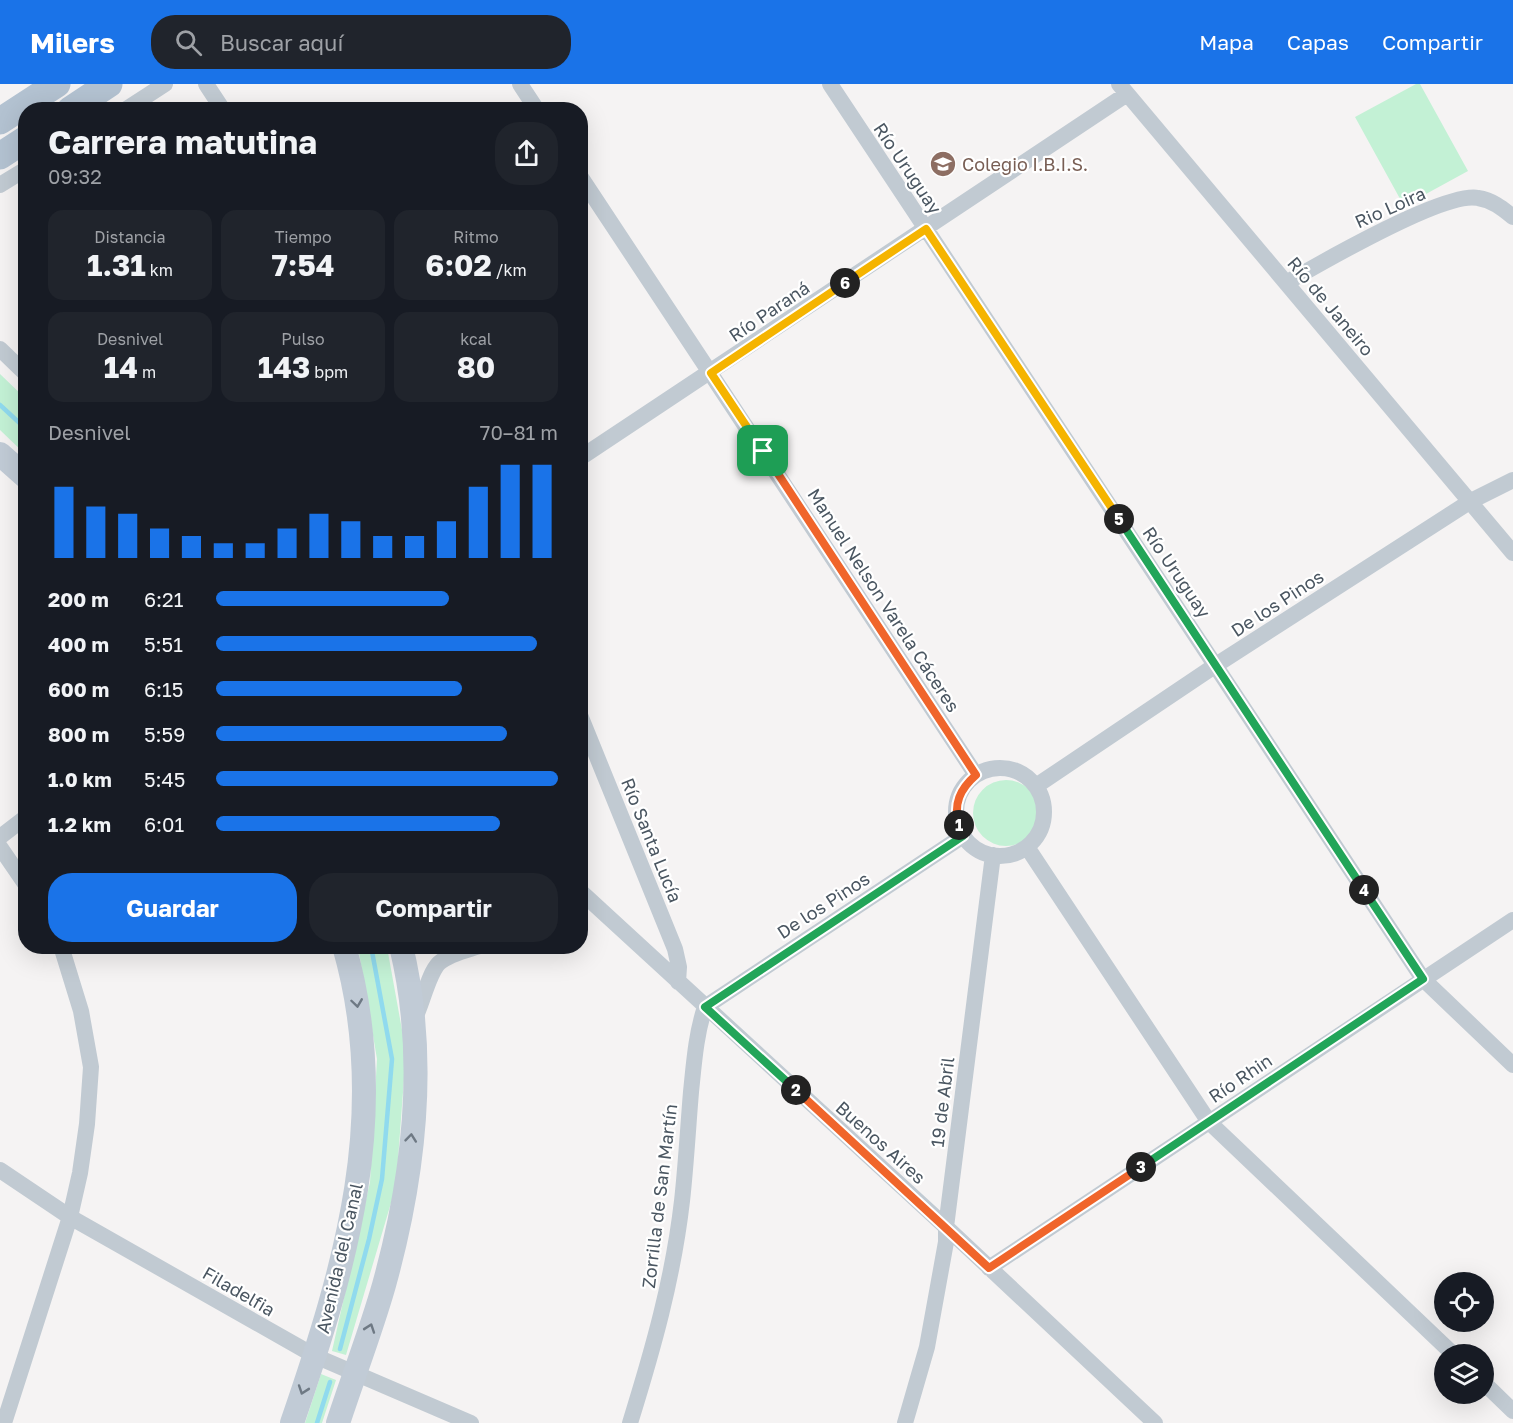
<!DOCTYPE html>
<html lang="es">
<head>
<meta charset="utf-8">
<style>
	:root { --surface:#171b24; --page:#20242c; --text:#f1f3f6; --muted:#9ea1a6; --accent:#1a73e8 }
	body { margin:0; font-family:"Golos Text",sans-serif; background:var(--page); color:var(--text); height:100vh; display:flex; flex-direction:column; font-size:22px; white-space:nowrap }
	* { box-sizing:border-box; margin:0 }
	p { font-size:20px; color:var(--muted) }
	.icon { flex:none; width:33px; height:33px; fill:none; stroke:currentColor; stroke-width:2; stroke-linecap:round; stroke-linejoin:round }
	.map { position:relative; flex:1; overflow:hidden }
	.side { position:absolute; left:18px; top:18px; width:570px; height:852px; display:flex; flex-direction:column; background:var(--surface); border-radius:24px; box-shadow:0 6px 24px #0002 }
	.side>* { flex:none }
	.buttons { position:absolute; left:1434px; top:1188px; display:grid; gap:12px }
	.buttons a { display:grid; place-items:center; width:60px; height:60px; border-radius:50%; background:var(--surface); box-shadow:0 6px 24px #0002; font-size:30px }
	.pin { position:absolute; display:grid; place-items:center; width:51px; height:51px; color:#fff; margin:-26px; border-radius:12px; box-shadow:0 3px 9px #0006 }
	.km { position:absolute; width:30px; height:30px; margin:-15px; border-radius:50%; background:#222; color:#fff; font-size:16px; line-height:30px; text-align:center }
	.round { display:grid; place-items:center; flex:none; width:63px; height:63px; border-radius:24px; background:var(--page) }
	.summary { display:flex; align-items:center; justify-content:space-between; height:102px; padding:0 30px }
	h1 { font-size:33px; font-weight:700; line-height:45px }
	.metrics { display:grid; grid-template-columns:repeat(3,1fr); gap:9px; height:102px; padding:6px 30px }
	.metrics div { display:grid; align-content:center; border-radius:15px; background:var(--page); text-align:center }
	.metrics b { font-size:30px; font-weight:700 }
	.metrics small { font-size:16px; font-weight:400 }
	.metrics p { font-size:16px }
	.chart { height:168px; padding:12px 30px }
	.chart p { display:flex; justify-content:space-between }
	.chart svg { width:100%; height:108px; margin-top:6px; stroke:var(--accent); stroke-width:6 }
	.primary-button { display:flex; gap:12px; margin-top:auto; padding:12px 30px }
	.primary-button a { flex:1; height:69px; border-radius:24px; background:var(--accent); color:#fff; font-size:24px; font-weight:700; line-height:69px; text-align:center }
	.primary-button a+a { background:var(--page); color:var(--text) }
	ul { padding:0 30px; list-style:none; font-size:20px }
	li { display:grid; grid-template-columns:96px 72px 1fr; align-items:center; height:45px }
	li i { height:15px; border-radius:8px; background:var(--accent) }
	header { display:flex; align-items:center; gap:36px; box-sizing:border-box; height:84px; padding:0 30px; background:var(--accent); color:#fff }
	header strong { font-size:28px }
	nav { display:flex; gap:33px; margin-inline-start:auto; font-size:21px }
	.search { width:420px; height:54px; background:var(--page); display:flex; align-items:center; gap:15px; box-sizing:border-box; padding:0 21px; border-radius:24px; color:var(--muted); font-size:22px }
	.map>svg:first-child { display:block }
	.green { fill:#c3f1d5 }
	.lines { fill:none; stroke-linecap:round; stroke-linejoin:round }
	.stream { stroke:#90daee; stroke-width:4.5 }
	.street { stroke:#c1cad2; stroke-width:16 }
	.secondary { stroke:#c1cbd6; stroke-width:24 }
	.primary { stroke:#b3c2d1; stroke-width:27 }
	.oneway { stroke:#6e7984 }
	.split-1-casing { stroke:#fff; stroke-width:12 }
	.split-2-casing { stroke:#fff; stroke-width:12 }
	.split-3-casing { stroke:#fff; stroke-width:12 }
	.split-4-casing { stroke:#fff; stroke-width:12 }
	.split-5-casing { stroke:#fff; stroke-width:12 }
	.split-6-casing { stroke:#fff; stroke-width:12 }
	.split-7-casing { stroke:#fff; stroke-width:12 }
	.split-1 { stroke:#f0652b; stroke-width:8 }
	.split-2 { stroke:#22a559; stroke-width:8 }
	.split-3 { stroke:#f0652b; stroke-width:8 }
	.split-4 { stroke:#22a559; stroke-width:8 }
	.split-5 { stroke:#22a559; stroke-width:8 }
	.split-6 { stroke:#f5b400; stroke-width:8 }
	.split-7 { stroke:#f5b400; stroke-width:8 }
	.labels { text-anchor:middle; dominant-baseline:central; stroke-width:4.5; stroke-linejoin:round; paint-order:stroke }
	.education-label { font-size:18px; fill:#785e54; stroke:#fff; text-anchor:start }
	.street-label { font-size:18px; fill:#4a5661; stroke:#fff }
</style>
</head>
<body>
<header>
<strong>Milers</strong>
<div class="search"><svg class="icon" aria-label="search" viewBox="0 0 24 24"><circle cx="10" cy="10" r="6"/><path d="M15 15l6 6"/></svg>Buscar aquí</div>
<nav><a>Mapa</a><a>Capas</a><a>Compartir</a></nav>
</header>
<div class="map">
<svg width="1513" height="1339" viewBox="0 0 1513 1339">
	<rect width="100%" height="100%" fill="#f5f3f3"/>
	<!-- green -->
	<path class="green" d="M1416,0h4l48,87 -64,35 -49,-89z
		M0,290l25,24v56l-25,-24z
		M973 729a33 33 0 1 1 66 0a33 33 0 1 1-66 0Z
		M358,863h29l19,105 -10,134 -50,169 -14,-4 38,-169 7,-123z
		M321,1290l15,6 -14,43h-17z"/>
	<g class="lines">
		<!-- stream -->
		<path class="stream" d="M0,321l26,24
			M340,1265l29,-110 13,-60 10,-120 -21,-113
			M317,1339l13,-41"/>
		<!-- street -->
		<path class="street" d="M206,0l17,26
			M520,0l17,26
			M830,0l593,895 90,86
			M1119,0l394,469
			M125,26l40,-26
			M580,92l396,599
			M0,101l26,-16
			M1286,199c33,-19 159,-92 192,-85 14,2 24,10 35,19
			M0,265l26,25
			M580,374l547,-364
			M580,631l95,234 4,18 -1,15
			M956 728a44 44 0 1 1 88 0a44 44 0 1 1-88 0Z
			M1036,702l180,-121 255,-164 42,-21
			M0,753l26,-20
			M0,763l26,38
			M1027,763l182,275 244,232
			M580,807l366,336 209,196
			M414,936c9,-17 14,-46 25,-57 10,-9 29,-13 41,-17
			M0,1086l70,47 245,139 156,67
			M989,1184l524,-348
			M1484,1299l29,28
			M4,1339l66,-206 10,-44 7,-49 4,-57 -10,-56 -20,-65
			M630,1339c23,-74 43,-144 52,-222 4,-36 6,-73 9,-109 3,-29 5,-58 14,-85l258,-171
			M905,1339l22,-76 19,-105v-15l47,-372"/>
		<!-- secondary -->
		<path class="secondary" d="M0,370l26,23
			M292,1339c54,-157 100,-311 52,-477
			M338,1339c15,-46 33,-92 46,-138 30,-108 44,-228 17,-339"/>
		<!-- primary -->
		<path class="primary" d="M70,26l39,-26
			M0,37l57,-37
			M0,72l26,-17"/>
	</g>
	<!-- one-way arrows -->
	<defs><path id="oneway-chevron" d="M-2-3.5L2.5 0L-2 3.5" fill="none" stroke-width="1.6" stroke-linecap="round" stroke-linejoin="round" transform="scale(1.5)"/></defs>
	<g class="oneway">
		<use href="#oneway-chevron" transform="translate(357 919) rotate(82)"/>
		<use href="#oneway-chevron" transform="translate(411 1054) rotate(-84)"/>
		<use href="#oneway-chevron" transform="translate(370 1244) rotate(-71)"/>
		<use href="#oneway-chevron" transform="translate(303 1306) rotate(109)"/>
	</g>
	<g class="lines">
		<!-- split-1 casing -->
		<g class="split-1-casing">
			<path id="split-1" d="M763,367l213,324c-16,14 -23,29 -17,50"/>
		</g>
		<!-- split-2 casing -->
		<g class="split-2-casing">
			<path id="split-2" d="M796,1006l-91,-83 258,-171 -4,-11"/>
		</g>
		<!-- split-3 casing -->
		<g class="split-3-casing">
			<path id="split-3" d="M796,1006l193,178 152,-101"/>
		</g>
		<!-- split-4 casing -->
		<g class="split-4-casing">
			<path id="split-4" d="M1141,1083l282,-188 -59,-89"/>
		</g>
		<!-- split-5 casing -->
		<g class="split-5-casing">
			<path id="split-5" d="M1119,435l245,371"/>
		</g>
		<!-- split-6 casing -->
		<g class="split-6-casing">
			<path id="split-6" d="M845,199l81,-54 193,290"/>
		</g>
		<!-- split-7 casing -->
		<g class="split-7-casing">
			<path id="split-7" d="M763,367l-52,-78 134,-90"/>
		</g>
		<!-- split-1 -->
		<use href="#split-1" class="split-1"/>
		<!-- split-2 -->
		<use href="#split-2" class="split-2"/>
		<!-- split-3 -->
		<use href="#split-3" class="split-3"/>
		<!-- split-4 -->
		<use href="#split-4" class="split-4"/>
		<!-- split-5 -->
		<use href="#split-5" class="split-5"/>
		<!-- split-6 -->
		<use href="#split-6" class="split-6"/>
		<!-- split-7 -->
		<use href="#split-7" class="split-7"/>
	</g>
	<!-- icons -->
	<defs>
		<g id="school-disc" transform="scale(1.35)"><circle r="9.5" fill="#8d6e63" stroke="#fff"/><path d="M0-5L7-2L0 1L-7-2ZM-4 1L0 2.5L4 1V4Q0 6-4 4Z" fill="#fff"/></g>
	</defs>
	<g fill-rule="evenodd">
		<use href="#school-disc" x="943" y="80"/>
	</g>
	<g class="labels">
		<!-- education labels -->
		<g class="education-label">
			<text x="962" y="80">Colegio I.B.I.S.</text>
		</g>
		<!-- street labels -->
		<g class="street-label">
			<text transform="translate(908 84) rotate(56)">Río Uruguay</text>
			<text transform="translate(1390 123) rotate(-24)">Rio Loira</text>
			<text transform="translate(1331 222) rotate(50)">Río de Janeiro</text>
			<text transform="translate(769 227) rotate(-34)">Río Paraná</text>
			<text transform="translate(1177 488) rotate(56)">Río Uruguay</text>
			<text transform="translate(884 516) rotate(57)">Manuel Nelson Varela Cáceres</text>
			<text transform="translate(1277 519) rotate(-33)">De los Pinos</text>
			<text transform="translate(652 756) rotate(68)">Río Santa Lucía</text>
			<text transform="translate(823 821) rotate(-33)">De los Pinos</text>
			<text transform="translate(1240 994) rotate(-34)">Río Rhin</text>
			<text transform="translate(942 1018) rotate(-83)">19 de Abril</text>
			<text transform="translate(881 1058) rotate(42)">Buenos Aires</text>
			<text transform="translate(659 1112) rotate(-83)">Zorrilla de San Martín</text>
			<text transform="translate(339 1174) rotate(-77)">Avenida del Canal</text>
			<text transform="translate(239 1207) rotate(30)">Filadelfia</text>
		</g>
	</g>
</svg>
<div class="buttons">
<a><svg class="icon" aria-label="locate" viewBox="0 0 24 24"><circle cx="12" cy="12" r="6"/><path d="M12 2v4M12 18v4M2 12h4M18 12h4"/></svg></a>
<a><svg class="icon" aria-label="layers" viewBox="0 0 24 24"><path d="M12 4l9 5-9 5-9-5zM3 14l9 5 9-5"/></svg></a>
</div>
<div class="pin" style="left:763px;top:367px;background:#1e9e55"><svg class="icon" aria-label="arrive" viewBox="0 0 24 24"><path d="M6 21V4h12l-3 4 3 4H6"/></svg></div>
<b class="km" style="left:959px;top:741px">1</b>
<b class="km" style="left:796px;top:1006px">2</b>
<b class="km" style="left:1141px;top:1083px">3</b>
<b class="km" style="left:1364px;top:806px">4</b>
<b class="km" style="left:1119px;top:435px">5</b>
<b class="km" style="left:845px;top:199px">6</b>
<section class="side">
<div class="summary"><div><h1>Carrera matutina</h1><p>09:32</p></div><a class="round"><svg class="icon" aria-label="share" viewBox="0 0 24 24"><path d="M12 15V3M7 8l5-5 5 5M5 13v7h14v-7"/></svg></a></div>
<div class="metrics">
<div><p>Distancia</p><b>1.31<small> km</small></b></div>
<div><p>Tiempo</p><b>7:54</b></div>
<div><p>Ritmo</p><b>6:02<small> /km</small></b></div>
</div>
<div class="metrics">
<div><p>Desnivel</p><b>14<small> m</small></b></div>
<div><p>Pulso</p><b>143<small> bpm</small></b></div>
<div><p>kcal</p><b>80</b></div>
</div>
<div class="chart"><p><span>Desnivel</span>70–81 m</p>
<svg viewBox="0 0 160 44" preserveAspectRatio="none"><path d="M5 44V15M15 44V23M25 44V26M35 44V32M45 44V35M55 44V38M65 44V38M75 44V32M85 44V26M95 44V29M105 44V35M115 44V35M125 44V29M135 44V15M145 44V6M155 44V6"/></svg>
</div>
<ul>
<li><b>200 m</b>6:21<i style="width:68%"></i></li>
<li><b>400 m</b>5:51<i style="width:94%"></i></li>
<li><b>600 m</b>6:15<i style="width:72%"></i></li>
<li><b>800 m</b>5:59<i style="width:85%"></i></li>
<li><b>1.0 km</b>5:45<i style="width:100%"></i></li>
<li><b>1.2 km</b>6:01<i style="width:83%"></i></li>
</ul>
<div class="primary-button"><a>Guardar</a><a>Compartir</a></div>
</section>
</div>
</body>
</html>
